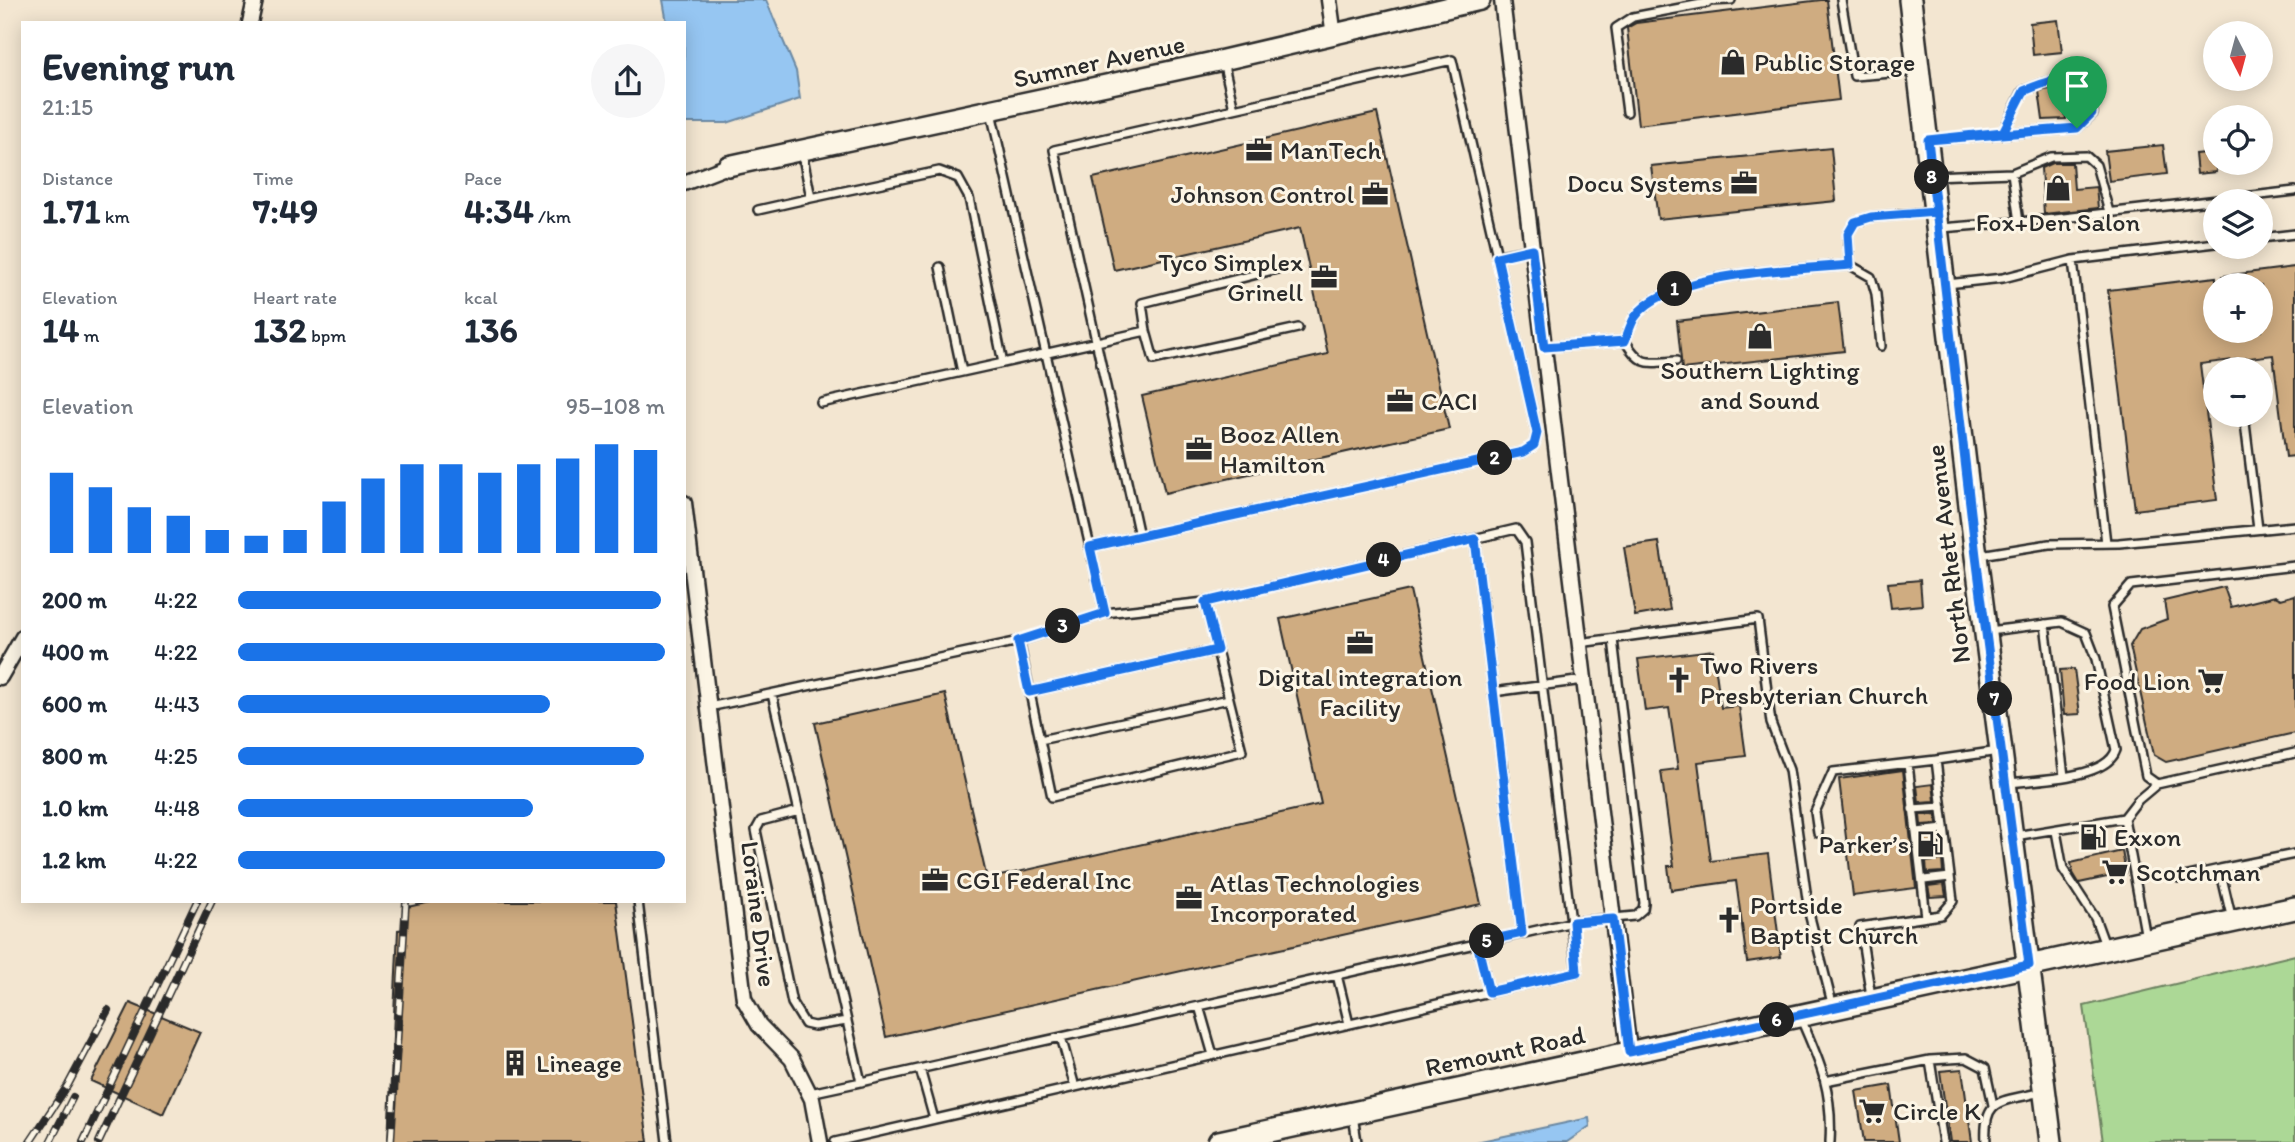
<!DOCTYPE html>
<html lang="en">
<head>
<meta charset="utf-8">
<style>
	:root { --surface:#fff; --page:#f6f6f7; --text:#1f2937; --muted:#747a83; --accent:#1a73e8 }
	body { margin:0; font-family:Itim,sans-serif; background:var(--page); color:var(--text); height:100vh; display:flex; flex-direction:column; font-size:26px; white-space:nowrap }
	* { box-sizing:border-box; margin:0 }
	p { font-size:23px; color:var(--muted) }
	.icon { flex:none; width:38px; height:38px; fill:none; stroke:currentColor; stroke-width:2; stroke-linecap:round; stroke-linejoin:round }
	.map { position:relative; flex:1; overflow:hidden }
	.details { position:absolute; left:21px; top:21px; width:665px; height:882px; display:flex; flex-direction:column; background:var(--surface); border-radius:0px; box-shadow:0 4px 18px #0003 }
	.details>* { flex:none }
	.needle { width:46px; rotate:174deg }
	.fabs { position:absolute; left:2203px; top:21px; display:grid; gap:14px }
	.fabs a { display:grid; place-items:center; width:70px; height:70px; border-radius:50%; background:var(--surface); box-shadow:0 4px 18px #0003; font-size:35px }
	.pin { position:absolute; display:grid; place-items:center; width:60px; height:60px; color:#fff; margin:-72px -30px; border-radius:50% 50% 50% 0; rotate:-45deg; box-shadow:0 0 7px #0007 }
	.pin .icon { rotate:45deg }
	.km { position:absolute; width:35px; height:35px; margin:-18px; border-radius:50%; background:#222; color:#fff; font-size:19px; line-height:35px; text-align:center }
	.round { display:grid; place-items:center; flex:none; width:74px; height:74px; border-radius:37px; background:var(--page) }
	.head { display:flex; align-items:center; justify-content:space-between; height:119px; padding:0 21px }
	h1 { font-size:38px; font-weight:700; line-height:52px }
	.stats { display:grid; grid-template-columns:repeat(3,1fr); gap:10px; height:119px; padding:7px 21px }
	.stats div { display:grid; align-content:center }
	.stats b { font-size:35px; font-weight:700 }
	.stats small { font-size:19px; font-weight:400 }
	.stats p { font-size:19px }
	.chart { height:196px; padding:14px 21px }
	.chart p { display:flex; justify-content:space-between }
	.chart svg { width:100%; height:126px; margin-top:7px; stroke:var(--accent); stroke-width:6 }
	ul { padding:0 21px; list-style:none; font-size:23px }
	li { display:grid; grid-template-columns:112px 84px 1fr; align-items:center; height:52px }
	li i { height:18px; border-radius:9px; background:var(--accent) }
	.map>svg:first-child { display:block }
	.green { fill:#acd896; stroke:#6c8260; stroke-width:2 }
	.water { fill:#96c6f2; stroke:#6b88a2; stroke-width:2 }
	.building { fill:#cfac81; stroke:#2b2b2b; stroke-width:2 }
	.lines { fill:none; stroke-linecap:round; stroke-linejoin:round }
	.service-casing { stroke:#2b2b2b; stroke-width:12 }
	.minor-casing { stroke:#2b2b2b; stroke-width:19 }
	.tertiary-casing { stroke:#2b2b2b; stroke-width:24 }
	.secondary-casing { stroke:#2b2b2b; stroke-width:26 }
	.service { stroke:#fcf5e5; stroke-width:7 }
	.minor { stroke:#fcf5e5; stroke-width:14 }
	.tertiary { stroke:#fcf5e5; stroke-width:19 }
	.secondary { stroke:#fcf5e5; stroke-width:21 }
	.rail-casing { stroke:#2b2b2b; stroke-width:8 }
	.rail { stroke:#fcf5e5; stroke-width:5; stroke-dasharray:16; stroke-linecap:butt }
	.route-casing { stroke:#fff; stroke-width:14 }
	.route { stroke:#1a73e8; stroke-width:9 }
	.labels { text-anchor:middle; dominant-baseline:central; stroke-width:6; stroke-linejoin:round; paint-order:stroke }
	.street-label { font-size:26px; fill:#2b2b2b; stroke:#fcf5e5 }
	.poi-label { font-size:26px; fill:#2b2b2b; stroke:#fcf5e5; text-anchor:start }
</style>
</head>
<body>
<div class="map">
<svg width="2295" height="1142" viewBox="0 0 2295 1142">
	<rect width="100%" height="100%" fill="#f3e6d1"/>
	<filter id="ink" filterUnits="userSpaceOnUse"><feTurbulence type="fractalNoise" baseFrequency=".0143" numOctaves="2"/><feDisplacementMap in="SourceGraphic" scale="14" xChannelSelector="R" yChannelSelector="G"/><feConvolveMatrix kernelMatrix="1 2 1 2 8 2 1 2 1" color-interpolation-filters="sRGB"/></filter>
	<g filter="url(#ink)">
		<!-- green -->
		<path class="green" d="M2295,955v187h-192l-19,-136z"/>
		<!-- water -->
		<path class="water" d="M663,0h103l30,71 4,28 -73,24h-43v-100h-17z
			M1589,1118l1,8 -23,16h-91z"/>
		<!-- building -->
		<path class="building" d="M1821,0h6l12,100 -201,25 -11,-97 9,-5z
			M2058,20l4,32 -29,3 -3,-32z
			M2061,87l5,32 -23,1 -4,-29z
			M1377,113l72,316 -284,64 -23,-97 186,-42 -28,-126 -186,42 -21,-92z
			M2163,145l4,29 -58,7 -4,-30z
			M1831,148l5,53 -178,18 -7,-53z
			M2216,152v20l-19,2 -2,-20z
			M2052,163h20l2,26 22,-2 2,21 -54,6 -3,-46z
			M2295,267v189l-9,1 -13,-102 -73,9 17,136 -82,10 -27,-220 108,-13v54h45v-46h-38l-1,-9z
			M1838,302l6,49 -162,18 -5,-48z
			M1659,542l11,68 -35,6 -11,-69z
			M1920,580l2,25 -31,3 -3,-25z
			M2224,587l7,20 44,-11 6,3 14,-4v138l-129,29 -12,-7 -24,-109 10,-17 27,-10 -3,-18z
			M1410,590l71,314 -595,133 -71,-314 130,-29 42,185 334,-75 -41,-185z
			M1713,650l8,58 18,-2 7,50 -48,6 13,99 57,-7 13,103 -34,5 -11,-81 -65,9 -3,-24h6l-13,-95 17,-2 -9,-61 -24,3 -7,-52z
			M2074,669l6,45 -16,1 -4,-45z
			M1903,770l13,118 -63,8 -14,-117z
			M1933,784l2,17 -16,1 -2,-16z
			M1936,814l1,10 -16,1 -1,-10z
			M1939,836l1,12 -16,1 -1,-11z
			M2122,851l4,22 -47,10 -6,-10 -2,-10z
			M1942,860l1,12 -16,1 -1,-11z
			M1944,884l2,12 -16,1 -2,-11z
			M436,901h180l32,241h-260l10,-212 8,-1 1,-22z
			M130,1003l70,29 -37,82 -72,-33z
			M1962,1069l10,73h-22l-10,-71z
			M1891,1085l8,57h-35l-8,-51z"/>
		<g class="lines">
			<!-- service casing -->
			<g class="service-casing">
				<path id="service" d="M1841,0l13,76 63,-5
					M1707,1l24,-1
					M1223,61l11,48 218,-49 45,196 35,-7
					M991,112l114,501 -86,28 33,156 190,-46 -37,-149 -100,11
					M1627,112l-11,-84 17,-11 74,-14
					M1929,140l148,-12 16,-15 -5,-29c-23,-10 -43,-2 -65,7l-20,41
					M2012,173l39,-16 35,-1 10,9 13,47
					M1932,176l80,-3 7,49
					M811,198l128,-27 19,7 11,20 34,165 143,-32 8,29 144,-32
					M758,210l53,-12 -9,-46
					M1941,228l114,-9 240,-28
					M2261,238l34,-4
					M2073,260l33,283
					M1850,265l21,12 5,17 5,52
					M940,267l22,105
					M1947,284l56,-6 70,-18 143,-17
					M1146,331l-4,-28 143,-36
					M1625,341c16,26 22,22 51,20
					M1544,347l81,-6c3,-8 6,-18 11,-25 33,-46 160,-46 214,-51l-2,-31 7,-12 16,-5 62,-5
					M821,403l182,-40
					M2244,415l14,114
					M1139,536l-85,-386 180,-41
					M1475,539l47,394
					M1090,547l433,-95 11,-7 3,-12 -40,-177
					M1980,555l69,-11 70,-1 176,-17
					M2045,624l19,152
					M1989,631l73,-9 24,11 10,26 20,91c-9,29 -82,30 -109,33
					M1579,643l179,-24 13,104 18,47 20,143 24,94
					M1029,692l188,-42
					M1493,692l91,-12
					M772,694l89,388 -51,11
					M709,707l310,-66
					M1040,740l189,-41
					M1908,764l18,153
					M2157,784l-11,-8 -34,-169 19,-22 164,-19
					M1912,809l30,-2
					M799,811l-38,10 -5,9 36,173 13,21 9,2 33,-5
					M2124,818l14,-18 19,-16 138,-31
					M2056,831l7,38 32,49 11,30
					M1917,832l27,-3
					M1818,833l-3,-21 18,-40 103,-12
					M2015,836l109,-18 22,120
					M1921,856l26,-3
					M2179,878l41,-9
					M1924,880l26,-3
					M638,901l29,241
					M2232,920l-12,-51 75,-15
					M1477,943l12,49
					M1337,975l12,49
					M1871,996l-11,-69 81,-12 12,-14 -17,-141 63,-9
					M1199,1006l14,49
					M1801,1019c20,45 32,73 29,123
					M1061,1037l14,50
					M1930,1060l36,-2 19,10 8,37
					M920,1069l14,50
					M1825,1081l105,-21 13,82
					M861,1082l712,-160 62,-6 8,-7 1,-6 -31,-264
					M1353,1115l4,27
					M835,1142l742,-170 -52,-430 -9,-13 -311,73
					M1986,1142c-3,-47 16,-39 55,-50"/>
			</g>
			<!-- minor casing -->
			<g class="minor-casing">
				<path id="minor" d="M1329,0l5,36
					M1502,0l127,1052
					M250,23l5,-23
					M684,183l44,-17
					M684,503l60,496 15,26 33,34 20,40 8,43
					M0,677l23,-40"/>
			</g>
			<!-- tertiary casing -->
			<g class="tertiary-casing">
				<path id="tertiary" d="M728,166l495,-106 257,-60"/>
			</g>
			<!-- secondary casing -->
			<g class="secondary-casing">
				<path id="secondary" d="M1910,0l66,556 75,586
					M1219,1142l1076,-234"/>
			</g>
			<!-- service -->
			<use href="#service" class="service"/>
			<!-- minor -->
			<use href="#minor" class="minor"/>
			<!-- tertiary -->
			<use href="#tertiary" class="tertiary"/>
			<!-- secondary -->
			<use href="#secondary" class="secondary"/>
			<!-- rail casing -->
			<g class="rail-casing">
				<path id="rail" d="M30,1142l38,-57 40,-75
					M50,1142l23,-45
					M83,1142l114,-241
					M99,1142l113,-241
					M391,1142l15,-241"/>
			</g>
			<!-- rail -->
			<use href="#rail" class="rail"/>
		</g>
	</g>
	<g class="lines" filter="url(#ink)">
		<!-- route casing -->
		<g class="route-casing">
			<path id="route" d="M2077,128l-149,12 8,72 -65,5 -16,5 -7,12 2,31c-54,5 -181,5 -215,52 -4,6 -7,16 -10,24l-81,6 -12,-98 -35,8 40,176 -3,12 -11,7 -433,95 15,66 -87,28 11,51 188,-42 -12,-48 270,-63 47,394 -45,10 12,49 88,-20 -4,-50 40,-3 16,133 400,-87 -53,-409 -48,-416 75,-8 21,-41c21,-9 41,-17 64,-7l4,29 -15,15"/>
		</g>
		<!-- route -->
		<use href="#route" class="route"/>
	</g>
	<!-- icons -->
	<defs>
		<g id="shop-bare" transform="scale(2.1)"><path d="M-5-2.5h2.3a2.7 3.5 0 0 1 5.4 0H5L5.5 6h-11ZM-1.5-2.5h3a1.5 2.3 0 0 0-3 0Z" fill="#2b2b2b" stroke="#fcf5e5" stroke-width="2.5" paint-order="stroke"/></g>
		<g id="office-bare" transform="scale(2.1)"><path d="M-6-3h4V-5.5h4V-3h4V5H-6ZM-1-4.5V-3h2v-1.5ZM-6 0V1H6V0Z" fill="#2b2b2b" stroke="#fcf5e5" stroke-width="2.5" paint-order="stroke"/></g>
		<g id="church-bare" transform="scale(2.1)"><path d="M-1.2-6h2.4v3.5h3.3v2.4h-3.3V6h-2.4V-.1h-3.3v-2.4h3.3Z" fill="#2b2b2b" stroke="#fcf5e5" stroke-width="2.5" paint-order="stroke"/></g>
		<g id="supermarket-bare" transform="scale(2.1)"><path d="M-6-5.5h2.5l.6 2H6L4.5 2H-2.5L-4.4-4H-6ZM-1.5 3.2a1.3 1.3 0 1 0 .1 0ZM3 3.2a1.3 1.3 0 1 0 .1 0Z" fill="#2b2b2b" stroke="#fcf5e5" stroke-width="2.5" paint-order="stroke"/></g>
		<g id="fuel-bare" transform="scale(2.1)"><path d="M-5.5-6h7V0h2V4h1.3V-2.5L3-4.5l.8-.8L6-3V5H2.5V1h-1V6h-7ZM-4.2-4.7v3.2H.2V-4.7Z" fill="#2b2b2b" stroke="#fcf5e5" stroke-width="2.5" paint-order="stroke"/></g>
		<g id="building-bare" transform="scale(2.1)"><path d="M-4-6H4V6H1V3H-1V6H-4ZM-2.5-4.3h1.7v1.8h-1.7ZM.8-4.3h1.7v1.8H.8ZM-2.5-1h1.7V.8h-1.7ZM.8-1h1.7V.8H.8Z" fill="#2b2b2b" stroke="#fcf5e5" stroke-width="2.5" paint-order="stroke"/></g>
	</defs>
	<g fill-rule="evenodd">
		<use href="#shop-bare" x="1733" y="62"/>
		<use href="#office-bare" x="1259" y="150"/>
		<use href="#office-bare" x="1744" y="183"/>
		<use href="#shop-bare" x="2058" y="188"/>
		<use href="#office-bare" x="1375" y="194"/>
		<use href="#office-bare" x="1324" y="277"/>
		<use href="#shop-bare" x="1760" y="336"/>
		<use href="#office-bare" x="1400" y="401"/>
		<use href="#office-bare" x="1199" y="449"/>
		<use href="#office-bare" x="1360" y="643"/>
		<use href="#church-bare" x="1679" y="680"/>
		<use href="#supermarket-bare" x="2211" y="681"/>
		<use href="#fuel-bare" x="2093" y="837"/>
		<use href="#fuel-bare" x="1930" y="844"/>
		<use href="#supermarket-bare" x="2115" y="872"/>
		<use href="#office-bare" x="935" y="880"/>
		<use href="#office-bare" x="1189" y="898"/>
		<use href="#church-bare" x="1729" y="920"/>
		<use href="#building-bare" x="515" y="1063"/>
		<use href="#supermarket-bare" x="1872" y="1111"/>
	</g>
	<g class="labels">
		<!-- street labels -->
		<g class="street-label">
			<text transform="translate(1099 61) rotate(-12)">Sumner Avenue</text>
			<text transform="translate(1948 554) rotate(-97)">North Rhett Avenue</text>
			<text transform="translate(759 914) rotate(83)">Loraine Drive</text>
			<text transform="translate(1505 1051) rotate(-12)">Remount Road</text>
		</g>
		<!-- poi labels -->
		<g class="poi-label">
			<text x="1754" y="62">Public Storage</text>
			<text x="1280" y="150">ManTech</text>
			<text x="1723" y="183" text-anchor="end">Docu Systems</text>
			<text x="1354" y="194" text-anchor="end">Johnson Control</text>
			<text x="2058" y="222" text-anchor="middle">Fox+Den Salon</text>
			<text x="1303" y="262" text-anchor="end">Tyco Simplex<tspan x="1303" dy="30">Grinell</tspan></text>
			<text x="1760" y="370" text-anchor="middle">Southern Lighting<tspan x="1760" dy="30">and Sound</tspan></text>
			<text x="1421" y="401">CACI</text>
			<text x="1220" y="434">Booz Allen<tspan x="1220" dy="30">Hamilton</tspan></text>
			<text x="1700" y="665">Two Rivers<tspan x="1700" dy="30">Presbyterian Church</tspan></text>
			<text x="1360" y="677" text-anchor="middle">Digital integration<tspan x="1360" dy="30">Facility</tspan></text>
			<text x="2190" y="681" text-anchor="end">Food Lion</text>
			<text x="2114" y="837">Exxon</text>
			<text x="1909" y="844" text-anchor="end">Parker’s</text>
			<text x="2136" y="872">Scotchman</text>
			<text x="956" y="880">CGI Federal Inc</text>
			<text x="1210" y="883">Atlas Technologies<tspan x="1210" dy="30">Incorporated</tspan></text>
			<text x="1750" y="905">Portside<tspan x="1750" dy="30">Baptist Church</tspan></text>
			<text x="536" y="1063">Lineage</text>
			<text x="1893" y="1111">Circle K</text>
		</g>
	</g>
</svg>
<div class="fabs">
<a><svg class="needle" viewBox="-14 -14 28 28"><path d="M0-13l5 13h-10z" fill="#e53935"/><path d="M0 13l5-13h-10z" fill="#747a83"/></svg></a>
<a><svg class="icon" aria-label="locate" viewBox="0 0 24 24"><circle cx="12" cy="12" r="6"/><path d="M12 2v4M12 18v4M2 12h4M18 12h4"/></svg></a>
<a><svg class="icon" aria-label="layers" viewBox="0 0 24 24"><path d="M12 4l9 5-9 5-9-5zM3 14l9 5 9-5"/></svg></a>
<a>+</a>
<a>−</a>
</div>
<div class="pin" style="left:2077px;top:128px;background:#1e9e55"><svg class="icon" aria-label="arrive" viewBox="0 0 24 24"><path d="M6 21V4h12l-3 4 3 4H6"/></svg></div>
<b class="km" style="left:1675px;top:289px">1</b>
<b class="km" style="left:1495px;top:458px">2</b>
<b class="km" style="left:1063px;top:626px">3</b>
<b class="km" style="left:1384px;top:560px">4</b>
<b class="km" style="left:1487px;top:941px">5</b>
<b class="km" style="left:1777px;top:1020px">6</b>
<b class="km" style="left:1995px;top:699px">7</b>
<b class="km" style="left:1932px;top:177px">8</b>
<section class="details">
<div class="head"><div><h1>Evening run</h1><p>21:15</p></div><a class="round"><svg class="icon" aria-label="share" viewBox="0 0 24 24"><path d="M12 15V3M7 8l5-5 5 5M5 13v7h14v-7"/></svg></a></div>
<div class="stats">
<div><p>Distance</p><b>1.71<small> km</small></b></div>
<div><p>Time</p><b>7:49</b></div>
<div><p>Pace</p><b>4:34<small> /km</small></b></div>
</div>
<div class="stats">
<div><p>Elevation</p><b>14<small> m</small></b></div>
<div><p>Heart rate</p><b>132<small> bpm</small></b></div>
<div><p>kcal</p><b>136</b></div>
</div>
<div class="chart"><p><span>Elevation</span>95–108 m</p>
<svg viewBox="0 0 160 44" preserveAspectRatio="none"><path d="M5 44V16M15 44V21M25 44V28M35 44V31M45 44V36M55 44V38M65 44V36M75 44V26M85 44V18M95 44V13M105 44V13M115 44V16M125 44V13M135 44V11M145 44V6M155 44V8"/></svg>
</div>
<ul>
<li><b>200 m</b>4:22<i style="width:99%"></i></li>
<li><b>400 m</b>4:22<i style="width:100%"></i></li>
<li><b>600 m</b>4:43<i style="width:73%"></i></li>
<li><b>800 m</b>4:25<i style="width:95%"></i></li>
<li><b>1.0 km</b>4:48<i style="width:69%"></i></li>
<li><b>1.2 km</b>4:22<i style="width:100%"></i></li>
</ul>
</section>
</div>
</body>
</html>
